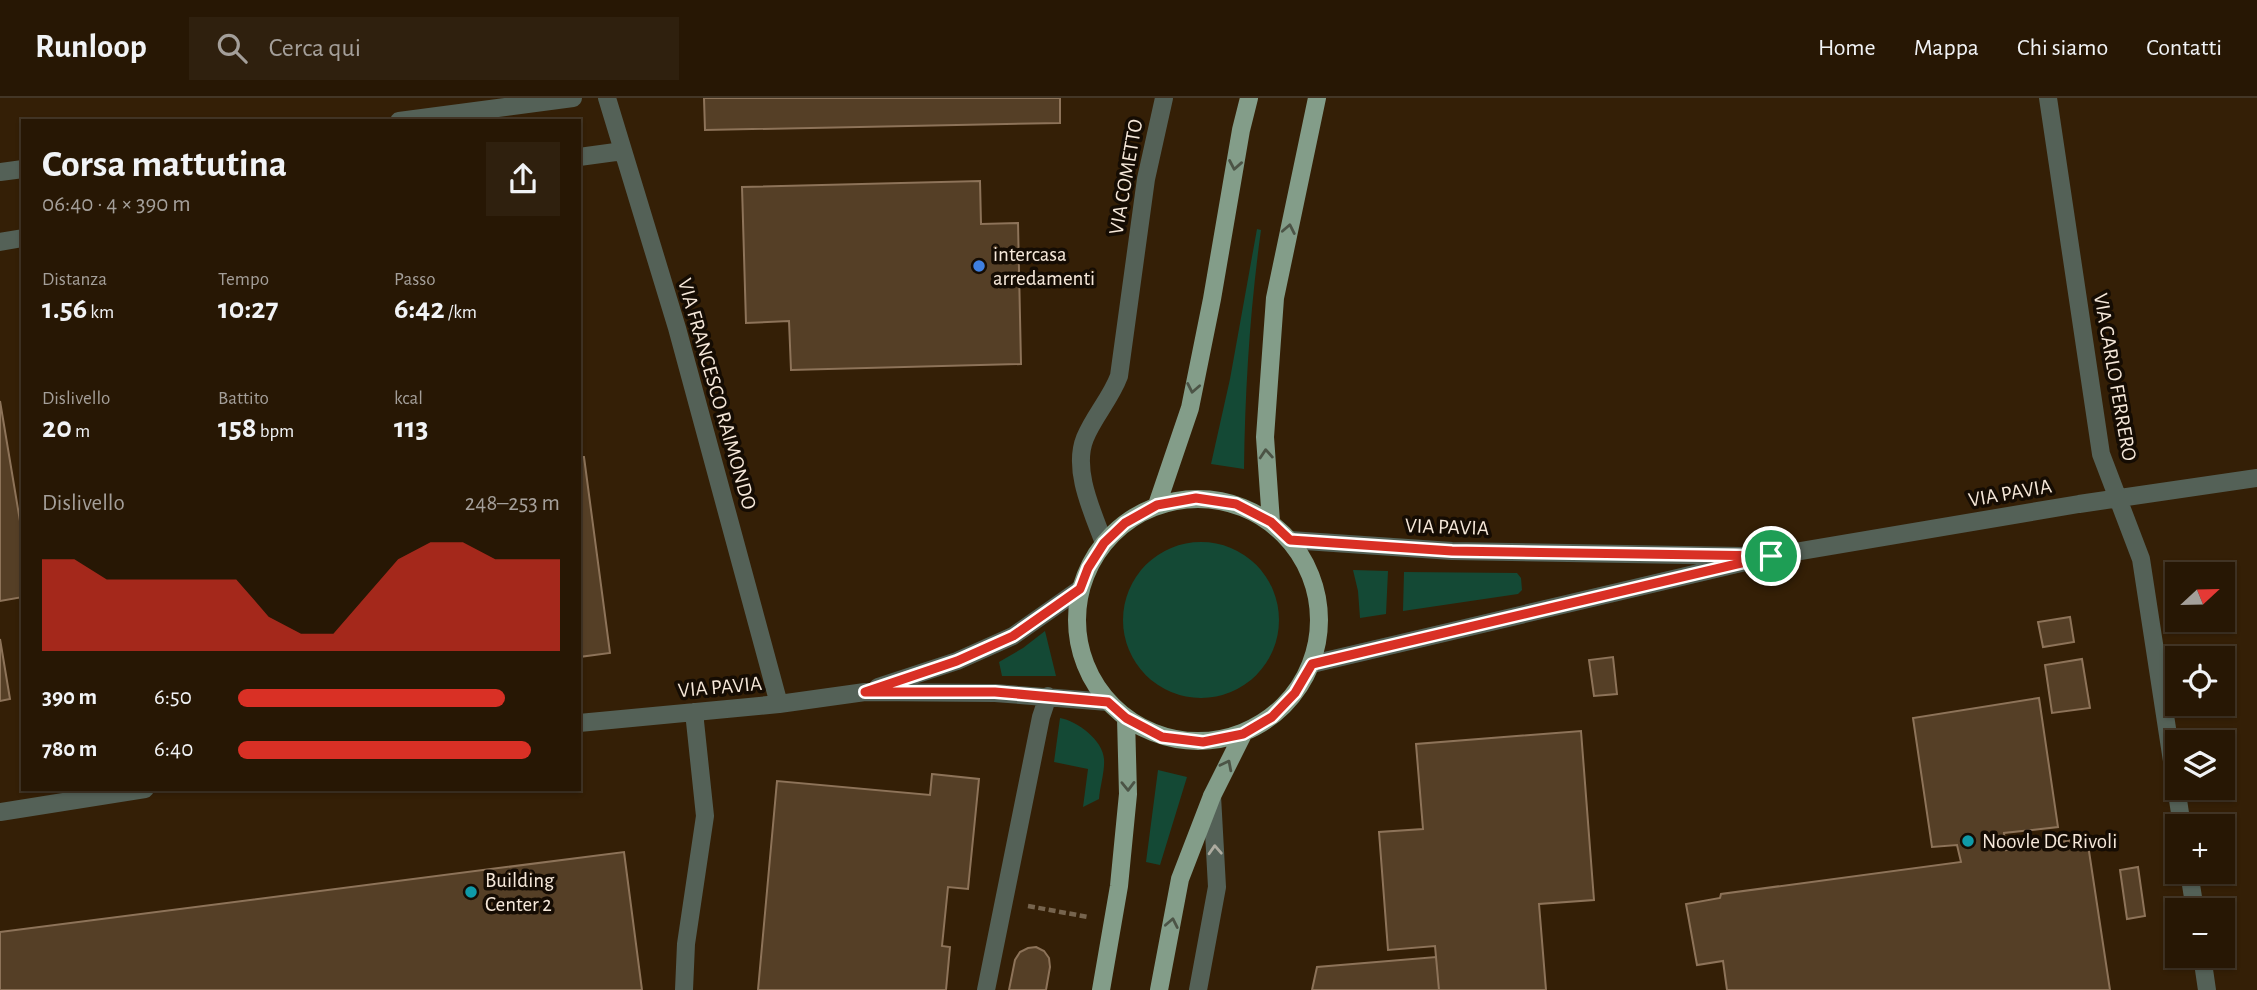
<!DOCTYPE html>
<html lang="it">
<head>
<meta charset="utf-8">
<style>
	:root { --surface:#271704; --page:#2f200e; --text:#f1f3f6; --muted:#a49f9a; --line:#433626; --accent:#d93025 }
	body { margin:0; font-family:"Alegreya Sans",sans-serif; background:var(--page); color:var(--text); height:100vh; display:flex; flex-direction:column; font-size:26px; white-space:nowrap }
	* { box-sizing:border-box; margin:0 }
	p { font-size:23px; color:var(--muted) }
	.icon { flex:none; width:38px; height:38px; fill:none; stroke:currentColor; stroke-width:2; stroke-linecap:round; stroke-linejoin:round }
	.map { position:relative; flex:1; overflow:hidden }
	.sheet { position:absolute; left:21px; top:21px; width:560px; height:672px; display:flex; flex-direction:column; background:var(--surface); border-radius:0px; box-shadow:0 2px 5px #0004,0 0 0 2px var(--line) }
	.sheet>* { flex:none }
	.needle { width:46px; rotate:68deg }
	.buttons { position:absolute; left:2165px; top:464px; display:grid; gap:14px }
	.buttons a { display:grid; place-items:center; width:70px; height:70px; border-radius:0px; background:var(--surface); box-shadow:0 2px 5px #0004,0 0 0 2px var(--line); font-size:35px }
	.pin { position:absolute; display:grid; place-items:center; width:60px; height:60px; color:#fff; margin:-30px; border:4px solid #fff; border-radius:50%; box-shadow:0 2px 7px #0007 }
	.round { display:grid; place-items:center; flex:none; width:74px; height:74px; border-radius:0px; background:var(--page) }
	.head { display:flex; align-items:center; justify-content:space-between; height:119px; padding:0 21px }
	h1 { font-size:38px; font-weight:600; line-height:52px }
	.metrics { display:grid; grid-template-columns:repeat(3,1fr); gap:10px; height:119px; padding:7px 21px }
	.metrics div { display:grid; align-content:center }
	.metrics b { font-size:30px; font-weight:600 }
	.metrics small { font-size:19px; font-weight:400 }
	.metrics p { font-size:19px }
	.chart { height:196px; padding:14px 21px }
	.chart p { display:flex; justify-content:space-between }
	.chart svg { width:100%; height:126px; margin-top:7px; fill:var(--accent); opacity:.7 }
	ul { padding:0 21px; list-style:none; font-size:23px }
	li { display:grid; grid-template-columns:112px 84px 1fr; align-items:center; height:52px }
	li i { height:18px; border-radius:9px; background:var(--accent) }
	header { display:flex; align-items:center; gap:42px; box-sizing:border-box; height:98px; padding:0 35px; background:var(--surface); border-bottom:2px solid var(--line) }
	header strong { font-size:33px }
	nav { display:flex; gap:38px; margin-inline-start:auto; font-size:24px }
	.search { width:490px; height:63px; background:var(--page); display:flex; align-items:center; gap:18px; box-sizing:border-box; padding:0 24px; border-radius:0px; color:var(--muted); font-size:26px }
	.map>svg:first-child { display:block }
	.green { fill:#144935 }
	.building { fill:#553f26; stroke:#8d7359; stroke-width:2 }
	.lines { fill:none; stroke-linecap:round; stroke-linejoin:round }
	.path { stroke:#76644e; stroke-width:4.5; stroke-dasharray:7 3.5; stroke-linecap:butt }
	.minor { stroke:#546157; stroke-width:18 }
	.major { stroke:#839d89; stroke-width:18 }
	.oneway { stroke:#4c5446 }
	.oneway2 { stroke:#adab9f }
	.route-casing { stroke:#fff; stroke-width:14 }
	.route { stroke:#d93025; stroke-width:9 }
	.shop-dot { fill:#3f7fe0; stroke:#150c03; stroke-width:2.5 }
	.culture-dot { fill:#0f9aa8; stroke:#150c03; stroke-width:2.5 }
	.labels { text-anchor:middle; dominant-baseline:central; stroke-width:7; stroke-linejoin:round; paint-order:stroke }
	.street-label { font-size:21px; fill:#f6e8da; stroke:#150c03 }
	.poi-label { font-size:21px; fill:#f6e8da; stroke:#150c03; text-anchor:start }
</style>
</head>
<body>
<header>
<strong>Runloop</strong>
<div class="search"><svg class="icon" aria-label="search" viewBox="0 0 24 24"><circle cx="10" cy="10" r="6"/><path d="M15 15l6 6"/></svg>Cerca qui</div>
<nav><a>Home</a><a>Mappa</a><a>Chi siamo</a><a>Contatti</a></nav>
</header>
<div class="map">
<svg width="2257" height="892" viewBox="0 0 2257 892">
	<rect width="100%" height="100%" fill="#341f06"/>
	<!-- green -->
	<path class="green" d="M1257,131l4,1c-11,79 -16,159 -17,239l-33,-5 19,-85z
		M1123 522a78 78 0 1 1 156 0a78 78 0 1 1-156 0Z
		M1353,472l35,1 -2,43 -26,4 -2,-27z
		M1404,474l113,1 4,5 1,12 -4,4 -115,17z
		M1045,533l11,45h-54l-3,-14 24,-14z
		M1060,620c17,3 43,22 44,41 1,12 -4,27 -5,40l-16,8 5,-38 -34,-7z
		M1158,672l29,7 -27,88 -14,-3z"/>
	<!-- building -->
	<path class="building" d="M704,0h356v25l-355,7z
		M980,83l1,43 37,-1 3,141 -230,6 -2,-49 -43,2 -4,-136z
		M0,303l23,138v58l-23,4z
		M579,359h5l26,196 -31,4z
		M2070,519l4,25 -31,5 -5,-25z
		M0,541l10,60 -10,2z
		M1613,559l4,37 -23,2 -5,-36z
		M2082,561l8,49 -38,5 -7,-48z
		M2039,600l19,129 -54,6 2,17 81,-12 23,152h-383l-4,-29 -26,4 -11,-61 34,-6 1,-4 240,-32 -4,-17 -25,2 -19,-129z
		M1581,633l13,169 -55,4 7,86h-107l-4,-44 -47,4 -9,-118 44,-3 -7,-85z
		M932,676l47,5 -11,110 -20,-2 -6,59 8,1 -4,43h-188l19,-209 153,14z
		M624,754l18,138h-642v-58z
		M2138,769l7,49 -18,3 -7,-49z
		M1036,849l8,4 5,7 1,9 -4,23h-37l6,-30 5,-8 8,-4z
		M1436,859l3,33h-127l5,-23z"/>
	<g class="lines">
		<!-- path -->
		<path class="path" d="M1028,808l60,11"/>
		<!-- minor -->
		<path class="minor" d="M607,0l70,230 102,376
			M2048,0l53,356 40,105 41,267
			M399,23l174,-23
			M579,59l44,-6
			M0,74l23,-3
			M0,144l23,-4
			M1290,442l162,11 291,5
			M1104,445c-11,-30 -32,-73 -19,-105 9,-22 26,-40 34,-62l27,-197 18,-81
			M1312,566l459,-108 308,-52 178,-26
			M878,589l79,-26 56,-25 67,-47
			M579,625l200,-19 86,-12 130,1 113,9
			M0,714l145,-23
			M2189,774l6,38
			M2202,858l5,34
			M684,892l2,-46 19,-128 -11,-104
			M986,892l55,-273 7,-21
			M1198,892l19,-103 -5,-91"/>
		<!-- major -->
		<path class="major" d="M1077 522a121 121 0 1 1 242 0a121 121 0 1 1-242 0Z
			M1157,407l33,-97 22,-109 29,-169 8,-32
			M1271,424l-6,-85 10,-139 42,-200
			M1101,892l18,-104 9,-92 -2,-76
			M1159,892l21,-111 32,-83 31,-62"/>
	</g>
	<!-- one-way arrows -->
	<defs><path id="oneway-chevron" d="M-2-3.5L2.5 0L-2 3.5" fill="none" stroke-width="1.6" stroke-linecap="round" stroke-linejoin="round" transform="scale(1.75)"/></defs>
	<g class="oneway">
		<use href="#oneway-chevron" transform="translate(1235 67) rotate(100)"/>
		<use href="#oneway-chevron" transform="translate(1289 131) rotate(-79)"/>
		<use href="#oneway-chevron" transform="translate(1193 290) rotate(101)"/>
		<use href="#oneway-chevron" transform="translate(1266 356) rotate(-94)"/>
		<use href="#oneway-chevron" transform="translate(1227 667) rotate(-63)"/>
		<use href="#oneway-chevron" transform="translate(1128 688) rotate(89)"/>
		<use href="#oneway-chevron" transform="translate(1172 825) rotate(-79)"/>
	</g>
	<use class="oneway2" href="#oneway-chevron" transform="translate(1215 752) rotate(-93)"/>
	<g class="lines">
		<!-- route casing -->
		<g class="route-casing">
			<path id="route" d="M1196,400l40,6 35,18 19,18 162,11 319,5 -459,108 -17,29 -23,24 -29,17 -40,8 -41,-5 -36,-19 -18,-16 -113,-10h-130l92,-31 56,-25 67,-47 8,-21 16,-25 21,-20 32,-18z"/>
		</g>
		<!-- route -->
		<use href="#route" class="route"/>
	</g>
	<!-- markers -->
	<circle class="shop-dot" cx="979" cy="168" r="7"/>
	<g class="culture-dot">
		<circle cx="1968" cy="743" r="7"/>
		<circle cx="471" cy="794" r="7"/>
	</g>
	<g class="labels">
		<!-- street labels -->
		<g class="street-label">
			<text transform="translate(1126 79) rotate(-80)">VIA COMETTO</text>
			<text transform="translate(2115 279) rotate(80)">VIA CARLO FERRERO</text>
			<text transform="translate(717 296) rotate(74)">VIA FRANCESCO RAIMONDO</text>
			<text transform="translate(2010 395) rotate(-10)">VIA PAVIA</text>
			<text transform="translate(1447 429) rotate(2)">VIA PAVIA</text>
			<text transform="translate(720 589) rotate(-5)">VIA PAVIA</text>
		</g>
		<!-- poi labels -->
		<g class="poi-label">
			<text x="993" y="156">intercasa<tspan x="993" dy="24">arredamenti</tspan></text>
			<text x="1982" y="743">Noovle DC Rivoli</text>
			<text x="485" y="782">Building<tspan x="485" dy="24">Center 2</tspan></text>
		</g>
	</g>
</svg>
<div class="buttons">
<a><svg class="needle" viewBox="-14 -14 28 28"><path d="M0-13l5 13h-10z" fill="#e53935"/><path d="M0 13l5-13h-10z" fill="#a49f9a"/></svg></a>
<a><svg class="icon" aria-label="locate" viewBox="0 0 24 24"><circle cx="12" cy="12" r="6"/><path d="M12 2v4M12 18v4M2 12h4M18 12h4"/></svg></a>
<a><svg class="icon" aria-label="layers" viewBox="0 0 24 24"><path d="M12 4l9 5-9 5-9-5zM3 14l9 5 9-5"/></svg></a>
<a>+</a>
<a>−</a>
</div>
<div class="pin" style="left:1771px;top:458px;background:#1e9e55"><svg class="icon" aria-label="arrive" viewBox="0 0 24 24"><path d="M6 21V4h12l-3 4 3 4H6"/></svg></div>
<section class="sheet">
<div class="head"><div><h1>Corsa mattutina</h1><p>06:40 · 4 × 390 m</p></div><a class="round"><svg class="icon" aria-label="share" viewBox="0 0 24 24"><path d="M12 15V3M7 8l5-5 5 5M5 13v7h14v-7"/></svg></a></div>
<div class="metrics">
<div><p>Distanza</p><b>1.56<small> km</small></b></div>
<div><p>Tempo</p><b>10:27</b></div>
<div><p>Passo</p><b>6:42<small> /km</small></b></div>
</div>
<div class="metrics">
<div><p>Dislivello</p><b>20<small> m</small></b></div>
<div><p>Battito</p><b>158<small> bpm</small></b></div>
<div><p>kcal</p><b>113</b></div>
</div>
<div class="chart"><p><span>Dislivello</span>248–253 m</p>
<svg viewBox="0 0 160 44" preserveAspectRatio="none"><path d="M0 44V12L10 12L20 19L30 19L40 19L50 19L60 19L70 32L80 38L90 38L100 25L110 12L120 6L130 6L140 12L150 12L160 12V44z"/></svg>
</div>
<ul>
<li><b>390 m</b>6:50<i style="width:83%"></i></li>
<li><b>780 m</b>6:40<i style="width:91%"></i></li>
</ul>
</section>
</div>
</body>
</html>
